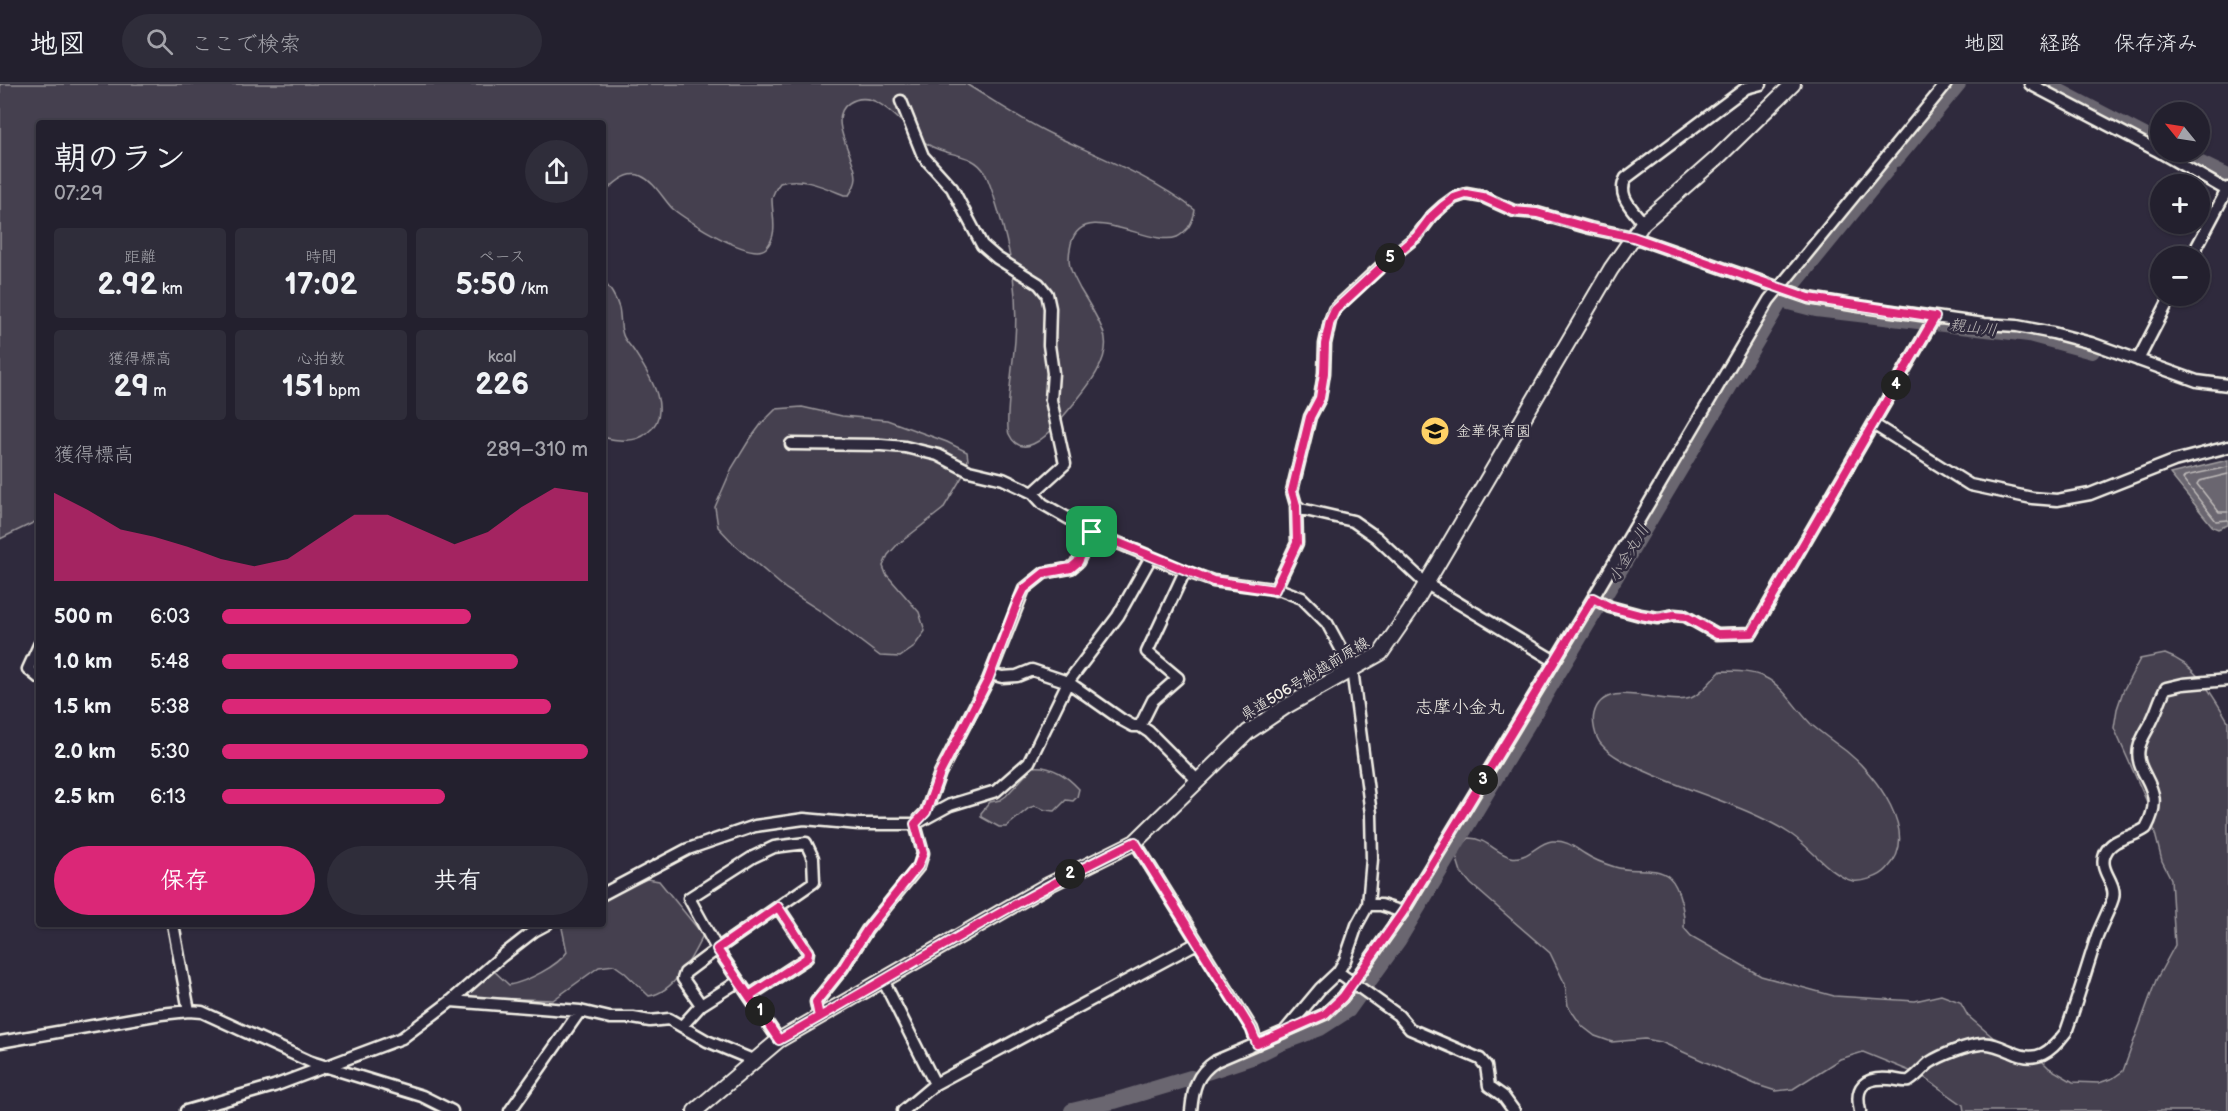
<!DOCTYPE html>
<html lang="ja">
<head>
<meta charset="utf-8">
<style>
	:root { --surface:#23202e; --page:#2f2d3a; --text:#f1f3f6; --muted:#a3a3aa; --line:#403e4a; --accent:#db2777 }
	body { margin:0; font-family:"Balsamiq Sans","Klee One",sans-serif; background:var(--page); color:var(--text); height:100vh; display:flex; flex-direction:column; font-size:22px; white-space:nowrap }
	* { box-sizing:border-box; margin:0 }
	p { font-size:20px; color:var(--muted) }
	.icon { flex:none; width:33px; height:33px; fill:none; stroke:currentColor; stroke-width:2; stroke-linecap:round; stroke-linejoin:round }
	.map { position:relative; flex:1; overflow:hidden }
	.drawer { position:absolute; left:36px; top:36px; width:570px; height:807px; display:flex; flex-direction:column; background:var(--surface); border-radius:6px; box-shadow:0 2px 4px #0004,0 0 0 2px var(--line) }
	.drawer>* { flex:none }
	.needle { width:39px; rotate:300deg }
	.controls { position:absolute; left:2150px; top:18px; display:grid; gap:12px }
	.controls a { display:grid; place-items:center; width:60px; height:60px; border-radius:50%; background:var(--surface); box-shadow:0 2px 4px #0004,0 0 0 2px var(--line); font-size:30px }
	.pin { position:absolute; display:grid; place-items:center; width:51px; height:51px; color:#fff; margin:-26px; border-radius:12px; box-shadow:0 3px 9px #0006 }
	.km { position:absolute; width:30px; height:30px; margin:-15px; border-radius:50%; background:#222; color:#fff; font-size:16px; line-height:30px; text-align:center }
	.round { display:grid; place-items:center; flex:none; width:63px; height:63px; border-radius:32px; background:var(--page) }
	.headline { display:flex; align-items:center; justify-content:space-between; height:102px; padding:0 18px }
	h1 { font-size:33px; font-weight:700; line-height:45px }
	.figures { display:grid; grid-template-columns:repeat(3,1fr); gap:9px; height:102px; padding:6px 18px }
	.figures div { display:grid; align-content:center; border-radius:6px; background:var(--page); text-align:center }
	.figures b { font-size:30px; font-weight:700 }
	.figures small { font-size:16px; font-weight:400 }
	.figures p { font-size:16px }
	.chart { height:168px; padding:12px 18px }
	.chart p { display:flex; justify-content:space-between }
	.chart svg { width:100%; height:108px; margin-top:6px; fill:var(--accent); opacity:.7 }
	.cta { display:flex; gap:12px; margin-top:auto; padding:12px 18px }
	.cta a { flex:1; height:69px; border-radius:36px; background:var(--accent); color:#fff; font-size:24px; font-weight:700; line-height:69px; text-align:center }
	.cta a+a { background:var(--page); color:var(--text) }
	ul { padding:0 18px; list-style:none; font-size:20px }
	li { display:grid; grid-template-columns:96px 72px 1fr; align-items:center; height:45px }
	li i { height:15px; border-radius:8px; background:var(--accent) }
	header { display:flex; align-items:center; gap:36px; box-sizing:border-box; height:84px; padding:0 30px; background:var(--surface); border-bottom:2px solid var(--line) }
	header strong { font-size:28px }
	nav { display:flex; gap:33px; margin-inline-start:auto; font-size:21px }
	.search { width:420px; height:54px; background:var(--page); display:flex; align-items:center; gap:15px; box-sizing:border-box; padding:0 21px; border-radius:33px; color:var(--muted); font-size:22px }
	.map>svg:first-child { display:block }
	.green { fill:#454050; stroke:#9c989c; stroke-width:1.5 }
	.water { fill:#6a6670; stroke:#a19ea0; stroke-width:1.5 }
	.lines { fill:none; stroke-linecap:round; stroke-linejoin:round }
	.shore { stroke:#bdb9b8; stroke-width:1.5 }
	.river { stroke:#6a6670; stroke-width:16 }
	.minor-casing { stroke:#f4f1e8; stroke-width:15 }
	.major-casing { stroke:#f4f1e8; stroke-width:18 }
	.minor { stroke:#2f2a3d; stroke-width:10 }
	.major { stroke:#2f2a3d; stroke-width:14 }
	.route-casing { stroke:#fff; stroke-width:12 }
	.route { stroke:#db2777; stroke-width:8 }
	.labels { text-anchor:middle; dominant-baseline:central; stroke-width:5; stroke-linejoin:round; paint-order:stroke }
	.poi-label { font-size:15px; fill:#f4f1e8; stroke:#2f2a3d; text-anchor:start }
	.street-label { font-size:15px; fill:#f4f1e8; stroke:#2f2a3d }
	.water-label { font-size:16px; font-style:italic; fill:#b6b2b2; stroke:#2f2a3d }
	.quarter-label { font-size:18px; fill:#f4f1e8; stroke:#2f2a3d }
</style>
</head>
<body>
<header>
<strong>地図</strong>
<div class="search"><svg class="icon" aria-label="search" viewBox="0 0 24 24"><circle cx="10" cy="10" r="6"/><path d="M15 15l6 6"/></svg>ここで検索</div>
<nav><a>地図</a><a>経路</a><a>保存済み</a></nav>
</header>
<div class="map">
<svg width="2228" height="1027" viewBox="0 0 2228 1027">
	<rect width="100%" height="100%" fill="#2f2a3d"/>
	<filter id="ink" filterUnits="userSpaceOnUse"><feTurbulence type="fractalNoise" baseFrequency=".0167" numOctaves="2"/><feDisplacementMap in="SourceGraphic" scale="12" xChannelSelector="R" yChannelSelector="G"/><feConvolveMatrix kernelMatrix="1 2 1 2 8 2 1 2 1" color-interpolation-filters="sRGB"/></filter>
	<g filter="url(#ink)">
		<!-- green -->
		<path class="green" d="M0,0h966c28,17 57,37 87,51 49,23 99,42 142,75 -1,7 -3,12 -7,18 -3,3 -6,7 -11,9 -27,11 -95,-39 -106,7 -5,21 0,27 9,45 8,13 17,27 23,42 13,31 -28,70 -46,93 -12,14 -36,36 -48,10 -5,-11 5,-77 6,-94 3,-45 -3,-84 -16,-127 -4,-13 -8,-28 -14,-40 -9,-17 -29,-17 -45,-23 -13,-4 -22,-12 -31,-21 -15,-14 -37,-41 -60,-26 -24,16 8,56 7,75 0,5 -4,13 -7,17h-5c-20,-8 -43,-19 -64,-12 -4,5 -7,10 -8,16 0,17 7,35 -6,49 -14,14 -80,-28 -93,-39 -10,-10 -18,-27 -32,-33 -14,-6 -30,9 -38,20v-73h-564v397l-39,19z
			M603,196c7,9 13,17 16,28 2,9 1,19 4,27 2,6 8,11 11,16 14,22 41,61 13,82 -11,10 -30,8 -44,4z
			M802,323l40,9 45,4 60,22 20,10 1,8 -3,12 -22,37 -46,36 -9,10 -5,11 3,8 33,38 6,19 -12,17 -13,9 -20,-1 -58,-44 -36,-23 -51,-44 -17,-18 -3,-20 17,-39 16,-26 14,-19 14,-14z
			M2165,570c32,11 46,39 63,67v390h-264l-1,-6 -41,-29 -59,-24 -23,7 -47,30 -17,2 -19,-6 -96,-43 -16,-3 -33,3 -17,-6 -13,-10 -14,-20 -3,-22 -15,-31 -79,-69 -10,-12 -6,-19 14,-15c17,0 27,15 42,19 16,4 27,-15 41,-16 15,-1 22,6 33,13 9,6 20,10 30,13 15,6 41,-2 54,10 11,10 16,37 15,51l7,8 70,40 73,20 81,5 26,-6 19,7 8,14 27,23 17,9 12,1 17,11 8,8 24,14 26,1 14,-5 10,-7 33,-91 19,-35 -4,-66 -9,-18 -15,-59 -33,-74 3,-19 6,-18 17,-32z
			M1721,587c15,0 31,0 45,7 17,8 33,35 47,48 11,9 22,17 33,25 29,23 76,83 41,118 -7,8 -23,13 -34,12 -21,-4 -43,-34 -61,-46 -42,-28 -99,-42 -145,-63 -16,-7 -35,-15 -46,-28 -6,-7 -9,-22 -7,-30 9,-39 70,-7 97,-16 11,-4 22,-20 30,-27z
			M1033,683c18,-2 34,9 46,22l-2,8 -4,4 -7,-1 -11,11 -10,-1 -10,-4 -6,2 -23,19h-7l-18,-10v-4l9,-11 10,-2 6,-4z
			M647,795l12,2 44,54c-11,22 -28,57 -54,61l-25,-24 -10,-7 -15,2 -46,33 -92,-3 1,-4 32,-22 15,14c17,-3 49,-19 58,-33l-5,-24 4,-4h37v-27z"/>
		<!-- water -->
		<path class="water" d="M2228,376v65l-10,4 -5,-2 -43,-53z"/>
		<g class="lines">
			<!-- shore -->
			<path class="shore" d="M2228,383l-43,9 -2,3 33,42 12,-1
				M2228,390l-29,7 -2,3 22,28h9"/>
			<!-- river -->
			<path class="river" d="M2045,0l115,60
				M2176,68l50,24
				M1896,75l62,-75
				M1793,201l95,-117
				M1207,988l45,-15 26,-13 42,-16 28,-18 51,-71 382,-639 35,9 213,25 63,17
				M1072,1027l42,-10 77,-23"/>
			<!-- minor casing -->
			<g class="minor-casing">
				<path id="minor" d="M2030,0l126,66 72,41
					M901,17l22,55 29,32 30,57 15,13 42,26 8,10 3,14 -1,37 4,28 -2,27 14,64 -32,29
					M1643,139c-10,-14 -27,-27 -17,-45l120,-90 15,-4
					M2192,172l36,-68
					M2138,276l33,-64
					M1873,340l62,-107
					M791,360l90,1 24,2 33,8 31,16 34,8 30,14 10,11 49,28 93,39 28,10 68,9 21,8 25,25 25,46 19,145 1,45 -4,46 -11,20 -12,35 -7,12 -18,17 -36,43 -68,29c-20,13 -23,28 -25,50
					M1296,421l5,4 52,12 23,16 49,46 130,78
					M1275,506l22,-47 -1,-38 -4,-14 18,-74 10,-19 4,-25 1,-29 5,-23 4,-11 57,-53 26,-21 15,-20 11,-10 11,-8 12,-4 17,3 31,14 23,2 53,15 43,9 176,61 62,10 113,16 33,2 36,7 38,10 106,38 31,4
					M1593,514l17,9 30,8 18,3 16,-3 11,1 32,18 35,-1 121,-209 97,61 62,13 25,2 33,-6 84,-33 54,-14
					M39,561l-11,24 11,9
					M991,590l11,3 15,-1 15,-6 36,12 54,38 11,6h7l9,6 49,49
					M1140,642l13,-26 25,-22 -31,-26 38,-81
					M919,735l7,-7 14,-39 48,-93 36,-91 20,-16 27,-5 7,-6 14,-30
					M1135,758l117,187 5,15
					M806,759l7,15 1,24 -97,67 -28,-51 64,-41 21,-10z
					M603,810l85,-45 67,-23 49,-7 55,5h56l35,-19 46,-14 33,-29 39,-80 50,-66 33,-59
					M1368,821h13l22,7 190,-314 176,-298 177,-216
					M173,840l16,87
					M1338,888l60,43 12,14 70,30 6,7 3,20 14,10 11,15
					M883,896l52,104
					M749,912l58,-38 1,-6 -30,-45
					M451,917l129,10 30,7h23l17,3 19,-2 38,22 46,19
					M701,921l-18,-26 2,-6 32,-24 62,91
					M819,933l-3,-15 27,-34 24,-38 52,-64 4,-13 -8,-29
					M682,942l19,-21 38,-24
					M1284,948l41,-18 18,-17 60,-85
					M0,958l161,-28 28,-3 13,1 109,50 111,34 30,15
					M186,1027l88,-25 128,-48 49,-37 51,-45 32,-25 13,-7
					M510,1027l70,-100
					M903,1027l32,-27 262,-141
					M1860,1027c-6,-25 5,-34 29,-32 7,0 13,3 20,2 8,-5 13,-12 20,-18 12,-8 38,-18 52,-19 10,-2 22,4 31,8 25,12 39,0 54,-20 11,-31 21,-64 31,-96 5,-13 12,-25 16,-38 4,-16 -15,-27 -8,-44 7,-17 28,-16 41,-26 23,-42 -13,-52 -7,-80 2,-10 10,-20 14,-30 5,-10 7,-20 13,-30l17,-4 45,-4"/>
			</g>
			<!-- major casing -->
			<g class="major-casing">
				<path id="major" d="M695,1027l84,-71 269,-155 87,-43 113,-110 37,-25 96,-54 29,-42 201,-342 32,-46 73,-64 77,-75"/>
			</g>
			<!-- minor -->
			<use href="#minor" class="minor"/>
			<!-- major -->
			<use href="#major" class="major"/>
		</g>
	</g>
	<g class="lines" filter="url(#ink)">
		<!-- route casing -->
		<g class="route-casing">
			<path id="route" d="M1092,448l-14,30 -7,6 -27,5 -20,16 -6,12 -30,79 -48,93 -14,39 -11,12 8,29 -5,13 -51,64 -24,38 -27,34 3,15 -40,23 -30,-44 58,-38 1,-6 -30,-45 -61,42 62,91c119,-66 233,-139 356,-198l116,187 6,15 68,-30 18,-17 60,-85 190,-314 17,9 30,8 18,3 16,-3 11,1 32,18 35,-1 183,-316 -126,-19 -176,-61 -43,-9 -53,-15 -23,-2 -31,-14 -17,-3 -12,4 -11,8 -11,10 -15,20 -25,21 -57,53 -5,11 -5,23 -1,29 -4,25 -10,19 -18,74 4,14 1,38 -22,47 -62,-9 -121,-49"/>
		</g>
		<!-- route -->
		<use href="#route" class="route"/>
	</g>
	<!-- icons -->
	<defs>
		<g id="school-disc" transform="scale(1.5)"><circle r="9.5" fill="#ffd166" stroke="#2f2a3d"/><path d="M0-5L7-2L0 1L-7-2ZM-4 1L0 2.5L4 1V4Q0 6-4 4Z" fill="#111"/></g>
	</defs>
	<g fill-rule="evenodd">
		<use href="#school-disc" x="1435" y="347"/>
	</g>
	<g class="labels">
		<!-- poi labels -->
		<g class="poi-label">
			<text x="1456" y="347">金華保育園</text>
		</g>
		<!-- street labels -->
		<g class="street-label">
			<text transform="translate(1305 595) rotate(-31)">県道506号船越前原線</text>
		</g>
		<!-- water labels -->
		<g class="water-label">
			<text transform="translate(1973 244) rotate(7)">親山川</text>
			<text transform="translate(1629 470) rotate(-59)">小金丸川</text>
		</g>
		<!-- quarter labels -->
		<g class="quarter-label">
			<text x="1460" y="623">志摩小金丸</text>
		</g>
	</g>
</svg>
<div class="controls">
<a><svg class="needle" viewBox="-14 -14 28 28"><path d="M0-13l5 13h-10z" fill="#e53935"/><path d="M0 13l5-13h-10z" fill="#a3a3aa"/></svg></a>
<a>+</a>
<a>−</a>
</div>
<div class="pin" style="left:1092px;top:448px;background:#1e9e55"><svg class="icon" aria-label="arrive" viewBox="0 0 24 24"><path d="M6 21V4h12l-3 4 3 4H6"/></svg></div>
<b class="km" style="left:760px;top:927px">1</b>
<b class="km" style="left:1070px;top:790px">2</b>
<b class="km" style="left:1483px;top:696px">3</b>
<b class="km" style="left:1896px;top:301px">4</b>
<b class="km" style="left:1390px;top:174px">5</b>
<section class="drawer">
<div class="headline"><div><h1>朝のラン</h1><p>07:29</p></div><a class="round"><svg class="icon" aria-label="share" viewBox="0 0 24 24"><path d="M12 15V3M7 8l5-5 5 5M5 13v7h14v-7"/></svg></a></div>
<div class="figures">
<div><p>距離</p><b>2.92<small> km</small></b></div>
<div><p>時間</p><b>17:02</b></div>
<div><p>ペース</p><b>5:50<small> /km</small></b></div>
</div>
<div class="figures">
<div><p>獲得標高</p><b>29<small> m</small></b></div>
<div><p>心拍数</p><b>151<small> bpm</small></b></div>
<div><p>kcal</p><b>226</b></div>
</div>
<div class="chart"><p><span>獲得標高</span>289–310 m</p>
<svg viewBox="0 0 160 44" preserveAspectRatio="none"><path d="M0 44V8L10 15L20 23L30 26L40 30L50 35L60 38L70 35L80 26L90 17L100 17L110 23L120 29L130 24L140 14L150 6L160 8V44z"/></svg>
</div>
<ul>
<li><b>500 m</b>6:03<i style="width:68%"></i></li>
<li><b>1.0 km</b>5:48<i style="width:81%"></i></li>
<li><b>1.5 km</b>5:38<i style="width:90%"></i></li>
<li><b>2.0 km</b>5:30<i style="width:100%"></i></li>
<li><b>2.5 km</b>6:13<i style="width:61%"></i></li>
</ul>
<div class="cta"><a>保存</a><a>共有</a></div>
</section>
</div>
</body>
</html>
